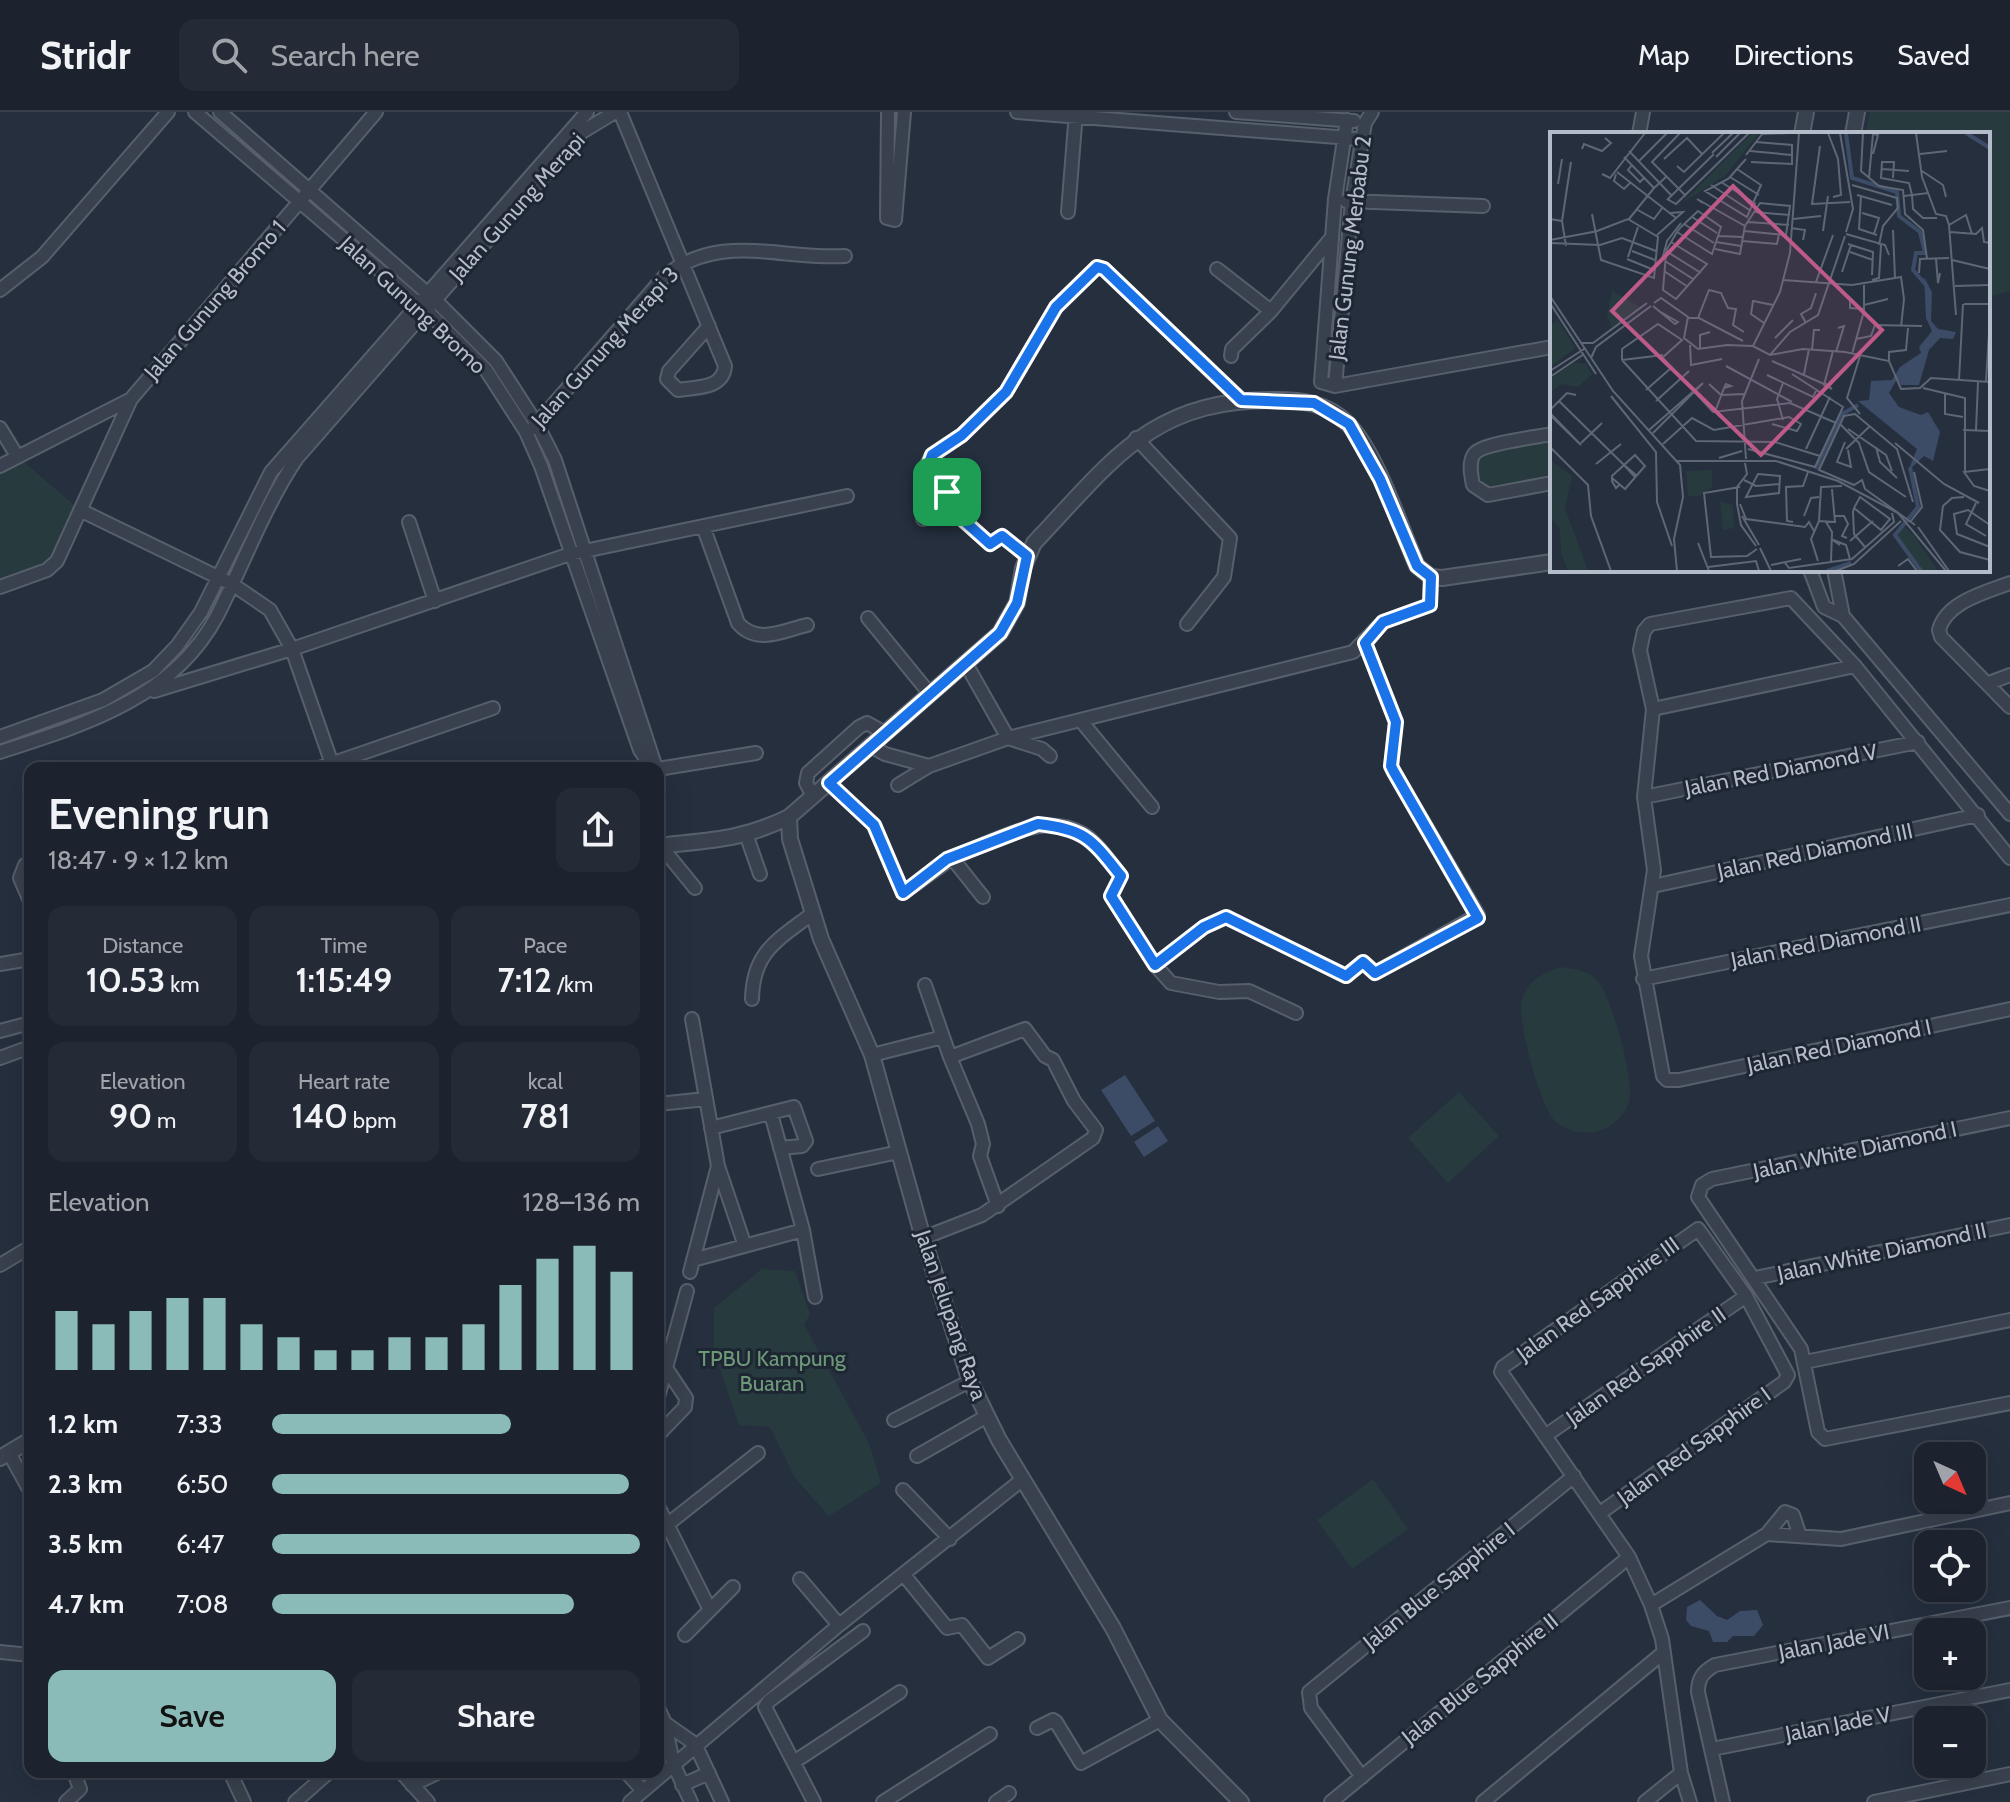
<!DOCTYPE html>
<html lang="en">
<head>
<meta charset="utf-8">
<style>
	:root { --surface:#1c232e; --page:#252b36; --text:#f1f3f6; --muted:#a0a4aa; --line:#3a404a; --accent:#8bbbb9 }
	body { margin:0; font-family:Cabin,sans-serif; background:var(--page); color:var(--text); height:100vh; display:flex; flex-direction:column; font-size:30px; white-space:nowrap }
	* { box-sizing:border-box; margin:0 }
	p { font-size:26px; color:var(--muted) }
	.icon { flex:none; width:44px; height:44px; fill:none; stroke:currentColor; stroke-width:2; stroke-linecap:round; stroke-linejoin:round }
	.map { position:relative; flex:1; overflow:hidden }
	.side { position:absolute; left:24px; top:650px; width:640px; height:1016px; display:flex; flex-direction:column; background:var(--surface); border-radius:16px; box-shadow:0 8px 32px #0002,0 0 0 2px var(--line) }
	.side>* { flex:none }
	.needle { width:52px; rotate:136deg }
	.tools { position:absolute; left:1914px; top:1330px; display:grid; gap:16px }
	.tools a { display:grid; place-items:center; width:72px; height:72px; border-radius:16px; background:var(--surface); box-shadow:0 8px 32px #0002,0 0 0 2px var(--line); font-size:40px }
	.pin { position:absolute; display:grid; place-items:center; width:68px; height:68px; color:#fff; margin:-34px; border-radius:16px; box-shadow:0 4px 12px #0006 }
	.round { display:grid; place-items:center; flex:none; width:84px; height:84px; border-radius:16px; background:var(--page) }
	.overview { display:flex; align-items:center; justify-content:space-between; height:136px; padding:0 24px }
	h1 { font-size:44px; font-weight:600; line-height:60px }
	.metrics { display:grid; grid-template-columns:repeat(3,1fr); gap:12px; height:136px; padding:8px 24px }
	.metrics div { display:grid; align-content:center; border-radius:16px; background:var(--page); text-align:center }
	.metrics b { font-size:34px; font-weight:600 }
	.metrics small { font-size:22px; font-weight:400 }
	.metrics p { font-size:22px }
	.chart { height:224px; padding:16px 24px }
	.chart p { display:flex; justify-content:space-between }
	.chart svg { width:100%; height:144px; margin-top:8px; stroke:var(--accent); stroke-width:6 }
	.primary-button { display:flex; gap:16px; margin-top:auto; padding:16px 24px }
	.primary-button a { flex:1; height:92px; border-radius:16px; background:var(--accent); color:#111; font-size:32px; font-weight:600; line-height:92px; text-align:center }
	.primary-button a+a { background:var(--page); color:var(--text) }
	ul { padding:0 24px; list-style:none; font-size:26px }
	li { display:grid; grid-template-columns:128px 96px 1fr; align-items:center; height:60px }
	li i { height:20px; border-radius:10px; background:var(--accent) }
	header { display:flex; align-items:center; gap:48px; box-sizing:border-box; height:112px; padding:0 40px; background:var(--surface); border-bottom:2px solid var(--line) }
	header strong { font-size:38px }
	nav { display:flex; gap:44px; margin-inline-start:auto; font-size:28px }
	.search { width:560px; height:72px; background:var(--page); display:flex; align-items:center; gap:20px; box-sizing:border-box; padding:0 28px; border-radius:16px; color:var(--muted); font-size:30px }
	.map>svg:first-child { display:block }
	.green { fill:#273b3f }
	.water { fill:#3c4b66 }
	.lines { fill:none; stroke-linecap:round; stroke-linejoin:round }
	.minor-casing { stroke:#575f6c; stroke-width:16 }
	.tertiary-casing { stroke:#575f6c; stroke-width:18 }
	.minor { stroke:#39414e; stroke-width:12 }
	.tertiary { stroke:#39414e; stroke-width:14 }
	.route-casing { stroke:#fff; stroke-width:16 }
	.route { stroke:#1a73e8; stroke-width:10 }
	.labels { text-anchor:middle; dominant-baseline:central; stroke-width:6; stroke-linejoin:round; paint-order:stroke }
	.street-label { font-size:22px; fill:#b5bcc9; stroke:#1e2633 }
	.park-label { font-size:22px; fill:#6d9979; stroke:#1e2633 }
	.inset-river { fill:none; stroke:#3c4b66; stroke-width:4 }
	.inset-road { fill:none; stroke:#5f6776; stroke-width:2 }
	.view { fill:#bd5a87; fill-opacity:0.15; stroke:#bd5a87; stroke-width:4 }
	.inset-edge { fill:none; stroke:#b5bcc9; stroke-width:4 }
</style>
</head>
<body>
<header>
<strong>Stridr</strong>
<div class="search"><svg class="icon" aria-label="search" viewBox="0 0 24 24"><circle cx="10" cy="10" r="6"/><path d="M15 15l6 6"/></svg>Search here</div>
<nav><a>Map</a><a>Directions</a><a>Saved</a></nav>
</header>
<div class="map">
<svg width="2010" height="1690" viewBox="0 0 2010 1690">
	<rect width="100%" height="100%" fill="#252f3e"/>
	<!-- green -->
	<path class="green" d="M1870,0h140v179l-22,6v-163h-123z
		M1552,315v63l-64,12 -17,-13 2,-37 36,-15z
		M17,344l63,54 -23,51 -57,26v-121z
		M1562,855c12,2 24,3 34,12 15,14 39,102 33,122 -9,31 -49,42 -74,20 -14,-13 -39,-102 -33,-121 6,-20 22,-28 40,-33z
		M1459,980l40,44 -51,47 -40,-45z
		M762,1157l33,2 15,43 -6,11 65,118 12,40 -52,33 -34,-38 -25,-51 -31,-2 -25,-73v-44z
		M1373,1367l35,50 -56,40 -35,-49z"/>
	<!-- water -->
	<path class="water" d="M1125,963l30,46 -24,15 -30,-46z
		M1158,1014l10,15 -24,16 -10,-15z
		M1700,1488l17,16 10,4 13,-9 17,-1 6,15 -9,11h-21l-6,6h-14l-4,-11 -18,-5 -5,-6 1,-13z"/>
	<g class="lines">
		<!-- minor casing -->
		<g class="minor-casing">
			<path id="minor" d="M195,0l231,198 60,60 40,62 15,34 99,284 12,18
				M220,0l215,188 61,61 42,65 17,34 101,308
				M620,0l105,254c-2,23 -28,21 -47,24l-11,-11 2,-8 40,-45
				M888,0l-1,106 8,2 9,-108
				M1017,0l345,27
				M1236,0l118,9
				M1347,8l-12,79 -14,183 14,4 217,-39
				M1639,22l4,-22
				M1346,89l137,5
				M1068,100l8,-100
				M1217,157l54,42
				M0,178l42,-33 126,-145
				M1231,244l1,-7 39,-38 61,-74
				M1335,274l17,-185 13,-78 7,-11
				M0,316l17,28
				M533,316l131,-151c55,-46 116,-17 181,-21
				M1552,322c-15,3 -68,9 -77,19 -7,8 -4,22 -2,32l15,10 64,-12
				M1136,326l94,100 -6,39 -37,47
				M0,354l131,-67
				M926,360l23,22 3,16 38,34 12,-8 25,20
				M80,398l152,74 38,26 22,39 40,115
				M923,407l3,-53 6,-11 30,-20 44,-43 50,-85 41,-40 7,2 137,131
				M409,410l26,79
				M703,414l35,97c19,22 44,8 69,2
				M1810,458l14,37 19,9 167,198
				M1834,458l9,46
				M2010,471c-24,9 -64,19 -71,47l2,7 69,70
				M0,475l47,-17 10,-9 74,-162 245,-287
				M868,506l62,76
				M966,552l42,74 34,11 8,7
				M1989,571l21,-8
				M154,579l138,-42 278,-95 277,-58
				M1653,597l202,-43
				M1081,609l71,86
				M0,625l103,-37 50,-29 24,-25 24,-34 70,-140 316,-360
				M871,634l14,8 44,12
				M0,640c83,-27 173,-53 217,-136 27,-53 47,-109 80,-158l285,-326 33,-20
				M319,656l174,-60
				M658,657l98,-16
				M829,671l45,42 29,68 49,-35 31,39
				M898,673l31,-19 79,-28 345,-86 30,-30 47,-17 1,-28
				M813,684l-7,-13 2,-10 51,-46 8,-4 18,10
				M1644,685l274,-55
				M746,722l14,40
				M660,733l35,43
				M952,746c39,-15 89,-48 131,-24 14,8 28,30 38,42l-10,20 44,69 49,-38 22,-10 120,59 17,-14 12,11 103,-58 -84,-143 -3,-6 5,-44 -31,-79
				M2010,746l-155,-192 -64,-68 -141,26 -6,7 -4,19 13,59 -9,88 10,73 -13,86 22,120 4,4h12l331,-71
				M30,751l-5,2 -5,13 10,23
				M1653,774l325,-71
				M0,852l30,-5
				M1155,853l16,18 48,9 30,-1 47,22
				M1643,867l367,-74
				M925,873l18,52
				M752,887c1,-48 26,-59 61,-86
				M0,919l30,-8
				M872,943l71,-18 7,20 75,-28 20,27 8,4 21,41 22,29 -3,8 -111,77 -59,23
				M950,945l28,67 5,20 -3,12 18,50
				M0,946l30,-11
				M658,992l48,-5
				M771,1002l32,116 12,67
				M2010,1006l-298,61 -10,6 -4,12 103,152 17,83 7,7 185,-36
				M711,1016l83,-21 12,34 -4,5 -22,2
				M718,1054l27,80
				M818,1057l81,-17
				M693,1148l110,-30
				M0,1153l30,-18
				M690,1160l28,-106 -26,-147
				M1755,1166l255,-53
				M1805,1250l205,-42
				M658,1285l8,-29 -5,-1
				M894,1308l76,-39
				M658,1323l27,-28 1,-9 -20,-30 21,-77
				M1545,1324l201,-140
				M9,1341l21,38
				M917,1344l70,-40
				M903,1378l47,49
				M658,1394l52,104
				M1600,1401l184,-131 4,-7 -42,-79 -48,-67 -195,138 -2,5 128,185 22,48 11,34 19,134 9,29
				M668,1412l90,-71
				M1767,1422l18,-22 8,3 6,18
				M904,1463l43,53 15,-3 26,33 30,-19
				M800,1467l39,46
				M1651,1493l116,-71 74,5 169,-36
				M685,1523l48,-48
				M0,1540l30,3
				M658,1596l7,15 8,40 18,39
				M665,1611l30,21 27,58
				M1037,1616l16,-8 3,2 25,41 79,-43
				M1712,1637l298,-59
				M794,1650l106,-70
				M230,1660l14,30
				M401,1660l27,30
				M626,1660l17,19
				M1362,1665l-51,-69 -2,-16 265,-216
				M412,1673l27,-13
				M682,1673l27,-12
				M66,1690l14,-13 -6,-17
				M295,1690l34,-30
				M630,1690l209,-177 184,-146
				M814,1690l-49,-95 4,-6 94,-70
				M883,1690l107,-68
				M996,1690l13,-9
				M1331,1690l298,-245
				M1483,1690l181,-150
				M1645,1690l36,-29
				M1723,1690l-25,-110c0,-14 5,-20 17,-27l295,-57
				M1874,1690l136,-28"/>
		</g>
		<!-- tertiary casing -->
		<g class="tertiary-casing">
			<path id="tertiary" d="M1802,22l4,-22
				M1853,22l4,-22
				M789,705l1,22 31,100 51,116 51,183 47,143 29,59 114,188 47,92 81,82
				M658,734c51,-6 82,-5 131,-29l211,-184 17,-30 6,-35 11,-25c78,-82 117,-144 241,-143 27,0 53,3 73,24 29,29 52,103 69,142l14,11 11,1 110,-16
				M0,1346l30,-18"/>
		</g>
		<!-- minor -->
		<use href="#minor" class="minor"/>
		<!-- tertiary -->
		<use href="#tertiary" class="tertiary"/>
	</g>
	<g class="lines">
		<!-- route casing -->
		<g class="route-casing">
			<path id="route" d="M1097,155l7,2 137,131 73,3 35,21 31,55 37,87 14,11 -1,28 -47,17 -18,21 31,79 -5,44 3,6 84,146 -103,55 -12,-11 -17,14 -120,-59 -22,10 -49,38 -44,-69 10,-20c-29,-36 -35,-47 -83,-52l-91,35 -44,34 -29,-68 -45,-42 171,-150 17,-30 10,-47 -25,-20 -12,8 -38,-34 -3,-16 -23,-22 6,-17 30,-20 44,-43 50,-85z"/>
		</g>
		<!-- route -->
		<use href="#route" class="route"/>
	</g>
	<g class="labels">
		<!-- street labels -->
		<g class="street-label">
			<text transform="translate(517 95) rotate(-48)">Jalan Gunung Merapi</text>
			<text transform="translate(1350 136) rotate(-83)">Jalan Gunung Merbabu 2</text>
			<text transform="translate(215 188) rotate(-49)">Jalan Gunung Bromo 1</text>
			<text transform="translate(413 193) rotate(43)">Jalan Gunung Bromo</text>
			<text transform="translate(605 235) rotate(-48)">Jalan Gunung Merapi 3</text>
			<text transform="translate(1781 658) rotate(-11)">Jalan Red Diamond V</text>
			<text transform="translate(1815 739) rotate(-12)">Jalan Red Diamond III</text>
			<text transform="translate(1826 830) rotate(-11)">Jalan Red Diamond II</text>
			<text transform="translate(1839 934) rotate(-12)">Jalan Red Diamond I</text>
			<text transform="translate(1855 1038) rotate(-12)">Jalan White Diamond I</text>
			<text transform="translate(1882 1140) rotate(-12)">Jalan White Diamond II</text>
			<text transform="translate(1598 1187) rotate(-36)">Jalan Red Sapphire III</text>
			<text transform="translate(951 1203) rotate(71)">Jalan Jelupang Raya</text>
			<text transform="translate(1646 1254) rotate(-35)">Jalan Red Sapphire II</text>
			<text transform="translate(1694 1334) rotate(-36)">Jalan Red Sapphire I</text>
			<text transform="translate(1439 1474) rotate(-39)">Jalan Blue Sapphire I</text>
			<text transform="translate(1834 1530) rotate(-11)">Jalan Jade VI</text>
			<text transform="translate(1480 1567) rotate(-39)">Jalan Blue Sapphire II</text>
			<text transform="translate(1838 1612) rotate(-11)">Jalan Jade V</text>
		</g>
		<!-- park labels -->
		<g class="park-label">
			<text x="772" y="1246">TPBU Kampung<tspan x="772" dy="25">Buaran</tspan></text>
		</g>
	</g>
	<!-- overview -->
	<g transform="translate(1550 20)">
		<rect width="440" height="440" fill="#252f3e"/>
		<path d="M202,1h7l-33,42 -44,28zM62,159l29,16 -29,21 -5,-13zM8,188l17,28 -23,18 -2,-41zM25,230l11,2 6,11 -14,12 -16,-3 -12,8v-13zM0,328l22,16 -7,32 23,63h-20l-7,-18 -1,-24 -10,-12zM162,338v17l-12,9h-12l-2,-25zM170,369l13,4 1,23 -11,2zM352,392l12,12 24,35h-19l-25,-35z" fill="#273b3f"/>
		<path d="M374,145l8,15 -1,29 7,8 18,3 -3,7 -13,-1 -11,12 -10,35h-18l-4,-6 -8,14 10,14 22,8 7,-3 12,20 -7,29 -9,-5 -16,15 9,-22 -59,-48 11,-1 2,-19 21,-1 8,-13 21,-14 -2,-6 13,-16 -6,-13z" fill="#3c4b66"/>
		<path class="inset-river" d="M296,1l6,45 45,14 2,24 21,16 5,21h-9l-3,17 13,15M416,1l24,15M360,335l8,40 -23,28 26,36M266,337l26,-55 16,-9M277,439l24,-8"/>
		<path class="inset-road" d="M130,1l-28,29 34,34M278,1l10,26 3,36 -8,2M290,1l13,76 -7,23M313,1l-2,38 18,15 24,4 2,24 18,16 4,29M366,1l6,44 14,37 10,2 3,9 7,90M212,2l27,-1M323,2l5,1 -5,19M270,14l-8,58 38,-2M32,17l2,-5 18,7 9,-8 -6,-5M79,19l42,44M200,19l42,4M162,21l21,-20M370,22l27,-3M196,23l17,-22M74,25l30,31 13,-12M166,25l24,-24M114,27l23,-21 15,16M89,29l28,-28M201,30l41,2v-19l-36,-3M82,33l-4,5 12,12 4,-4M127,34l7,6 40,-39M187,37l24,16 -14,32 -42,-26 23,-12 2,-2 7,-8 9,-10M332,37l27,2M372,39l21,14 3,12M67,40l59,46M52,42l8,4 35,-45M66,42l-2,7 10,8 7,-7M180,45l29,18M319,46l4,-44M343,46l1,-16h-12l-1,16 28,5 3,12 -8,1M171,50l35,22M8,52l4,-25M161,53l40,26M302,53l45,13 1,10 -15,18 -4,19M378,61l-16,2 1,14 10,9h14M307,63l35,10M311,64l-2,33 18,6M117,67l9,5 73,-71M117,68l47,-46M153,71l-6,-4 48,27M86,77l18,10 9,-12M205,80l35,3M312,81l17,5 -5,16M42,82l9,46 53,18 4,-41 -30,-18 -31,12M142,85l25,16M0,87l12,2 9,-59M79,87l25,-31M243,87l28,-3M12,89l4,25M198,90l41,3M134,92l30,19M399,93l17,-10 6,19M241,96l14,2 -2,10M343,98l2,48M273,99l5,-35M400,100l26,2 6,-6 2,14 6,1M296,102l39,11 4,10M107,103l26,-23 -13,1M168,104l25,1M0,108l48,-9M192,109l35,3 2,-10M121,110l36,22 -31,35 -13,-9 3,-36 1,-5 7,-12 3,-5 4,-5 17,-16 23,16 -9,27 -35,-22M166,110l25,4M0,111l50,2 22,-7 34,13M298,112l25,8 -1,23M165,117l25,5 4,-23 1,-5 15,-23 30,3 -4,29 -42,-4M82,119l23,9M116,119l35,22M300,120l23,8M78,125l10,-30M77,127l27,11M386,127l2,24 2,-10M112,128l5,-19 14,-18M402,128l38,9M115,129l28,18M114,139l24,16M292,140l9,-27M369,141l1,-14 29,-1M345,146l6,-1 3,22 -3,28M233,148l69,5 43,-7M322,148l7,-2 2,-33M266,150l17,-47M405,154l35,-1M0,164l63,95 67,74 3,32 -9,42 3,32M300,166v10l14,1M0,171l46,71M104,171l7,-5 27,19 -4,21 14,11 29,-4 26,1 17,9 33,-6 42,3 44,9 12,28 19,-1 11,-10 59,4M414,172h26M314,173l24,-6M103,174l22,18 3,-2 -19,-11M138,186h11l44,23M148,186l11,-28 12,3 7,15 8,1 -3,16 11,7M214,191l-13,-9 2,-13 20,4M256,191l-5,-9 10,-6 5,-15M225,206l18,-18M306,207l15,-3 4,-11 47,1M32,211h11l54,-40M140,213l1,20 31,-6M203,214l27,-54 10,-39 9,-120M150,217v-14l10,-3M262,218l2,-20h6M286,220l8,-26 -6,2M302,222l12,-43v-26M220,223l20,-23 28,-17 27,-79M111,224l52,56 77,-9 46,20M41,226l5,-11 55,-41M72,228l74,81 79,1 45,14M72,228v-11l36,-25 24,16 -20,18M72,228l41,-5M222,229l52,23M339,229v-9l17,-2 2,-22M176,234l66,36M0,239l34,-22M254,242l5,-25M217,243l46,22 4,-8M0,245l34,-23M409,248l4,-76M436,250l4,-65M233,251l-6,16 6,21M275,251l7,6 -8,-4 9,-34M159,252l12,11 24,-1M373,256l42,10v73M96,258l25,-22M395,262v20l18,3M61,264l45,56 1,50 15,44M9,269l64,63M106,269l33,-30M0,278l17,-17 9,2M165,280l9,-24 7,-2 -5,-2 -2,4M0,281l31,32 -31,-30M310,282l-13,-16 13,-42M290,292l19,19 10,29 37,25M298,297l38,26 6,16M99,298l54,-47 -50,50M413,298l27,1M426,298l2,-48M295,310l-8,20 14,5 -3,-17M31,311l21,-20M345,311l49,41 35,19M113,312l29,-26 22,12 75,-13 12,7 -4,7 -25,-7M0,315l38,38 3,31 20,55M326,315l4,15 17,16M198,317l67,18 28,-60 -51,-33M256,317l24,-52M296,317l24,-23M169,326l23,-7M196,327l-4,-58 17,-42M127,329h99l62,20 60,32 48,58M195,331l2,11 -10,13v17l4,21 15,21M46,332l25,-20M440,337l-26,3 10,14 16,5M208,342l22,2 -1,17 -33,4zM85,345l-12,-13 13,11M62,346l13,11 20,-23 -10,-11 -23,21v5l4,7 3,-3M194,348l12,6 23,-2M190,355l-36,6 7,64 36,-1 10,-7M282,357l3,33 -16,-1 2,-34 21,-1M414,365l-12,1 -9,8 -3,24 20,22 30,8M363,370l-16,-53 -42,-35 -11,2 -25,54 35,15 8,-5 3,9 50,36M426,371l-10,21 20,12M190,372l6,15 59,8 4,-5 5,9M304,376l27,22 9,-11 -30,-22 -6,11 -1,4 1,22 11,13M192,384l17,29M254,384l7,-18 8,-1M285,384h9l4,8 -6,12 5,2M361,389l11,-14 -8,-35M243,390l-6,-1 -1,-34 17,-1 5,-14M276,390l6,10 -1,29M440,393l-22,-15 -14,4 3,20 33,13M368,395l31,44M300,409l23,-20M148,411l11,28M290,413l-9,-6 15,6 4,14M210,416l11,23M268,429l-7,-22 8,-18M235,431l4,5 63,-9 42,-37 -2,-9M221,433l30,-6M348,434l10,-7 9,12M158,435l48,-6 3,10M286,439l18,-7 47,-43"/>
		<path class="view" d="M183,54l149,144 -121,125 -149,-144z"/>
		<rect width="440" height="440" class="inset-edge"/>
	</g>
</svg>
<div class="tools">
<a><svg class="needle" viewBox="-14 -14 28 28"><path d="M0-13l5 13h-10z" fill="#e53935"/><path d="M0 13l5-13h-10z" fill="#a0a4aa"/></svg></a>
<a><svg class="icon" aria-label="locate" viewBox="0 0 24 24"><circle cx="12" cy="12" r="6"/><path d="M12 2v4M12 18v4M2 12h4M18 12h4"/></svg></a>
<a>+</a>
<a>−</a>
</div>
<div class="pin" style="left:947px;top:380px;background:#1e9e55"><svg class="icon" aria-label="arrive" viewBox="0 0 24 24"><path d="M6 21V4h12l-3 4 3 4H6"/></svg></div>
<section class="side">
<div class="overview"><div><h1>Evening run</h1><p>18:47 · 9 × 1.2 km</p></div><a class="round"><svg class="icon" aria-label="share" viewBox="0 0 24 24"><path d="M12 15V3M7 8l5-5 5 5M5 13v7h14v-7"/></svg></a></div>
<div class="metrics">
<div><p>Distance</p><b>10.53<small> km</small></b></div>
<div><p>Time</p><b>1:15:49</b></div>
<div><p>Pace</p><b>7:12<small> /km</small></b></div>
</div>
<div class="metrics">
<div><p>Elevation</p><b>90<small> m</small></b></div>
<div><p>Heart rate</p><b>140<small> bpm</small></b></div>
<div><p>kcal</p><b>781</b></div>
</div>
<div class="chart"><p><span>Elevation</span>128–136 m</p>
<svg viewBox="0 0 160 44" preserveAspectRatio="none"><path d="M5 44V26M15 44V30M25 44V26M35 44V22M45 44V22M55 44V30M65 44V34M75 44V38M85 44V38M95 44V34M105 44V34M115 44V30M125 44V18M135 44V10M145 44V6M155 44V14"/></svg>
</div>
<ul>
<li><b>1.2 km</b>7:33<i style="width:65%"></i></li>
<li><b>2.3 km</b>6:50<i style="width:97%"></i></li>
<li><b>3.5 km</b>6:47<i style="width:100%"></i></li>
<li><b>4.7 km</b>7:08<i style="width:82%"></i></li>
</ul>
<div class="primary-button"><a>Save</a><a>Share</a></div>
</section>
</div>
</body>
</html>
